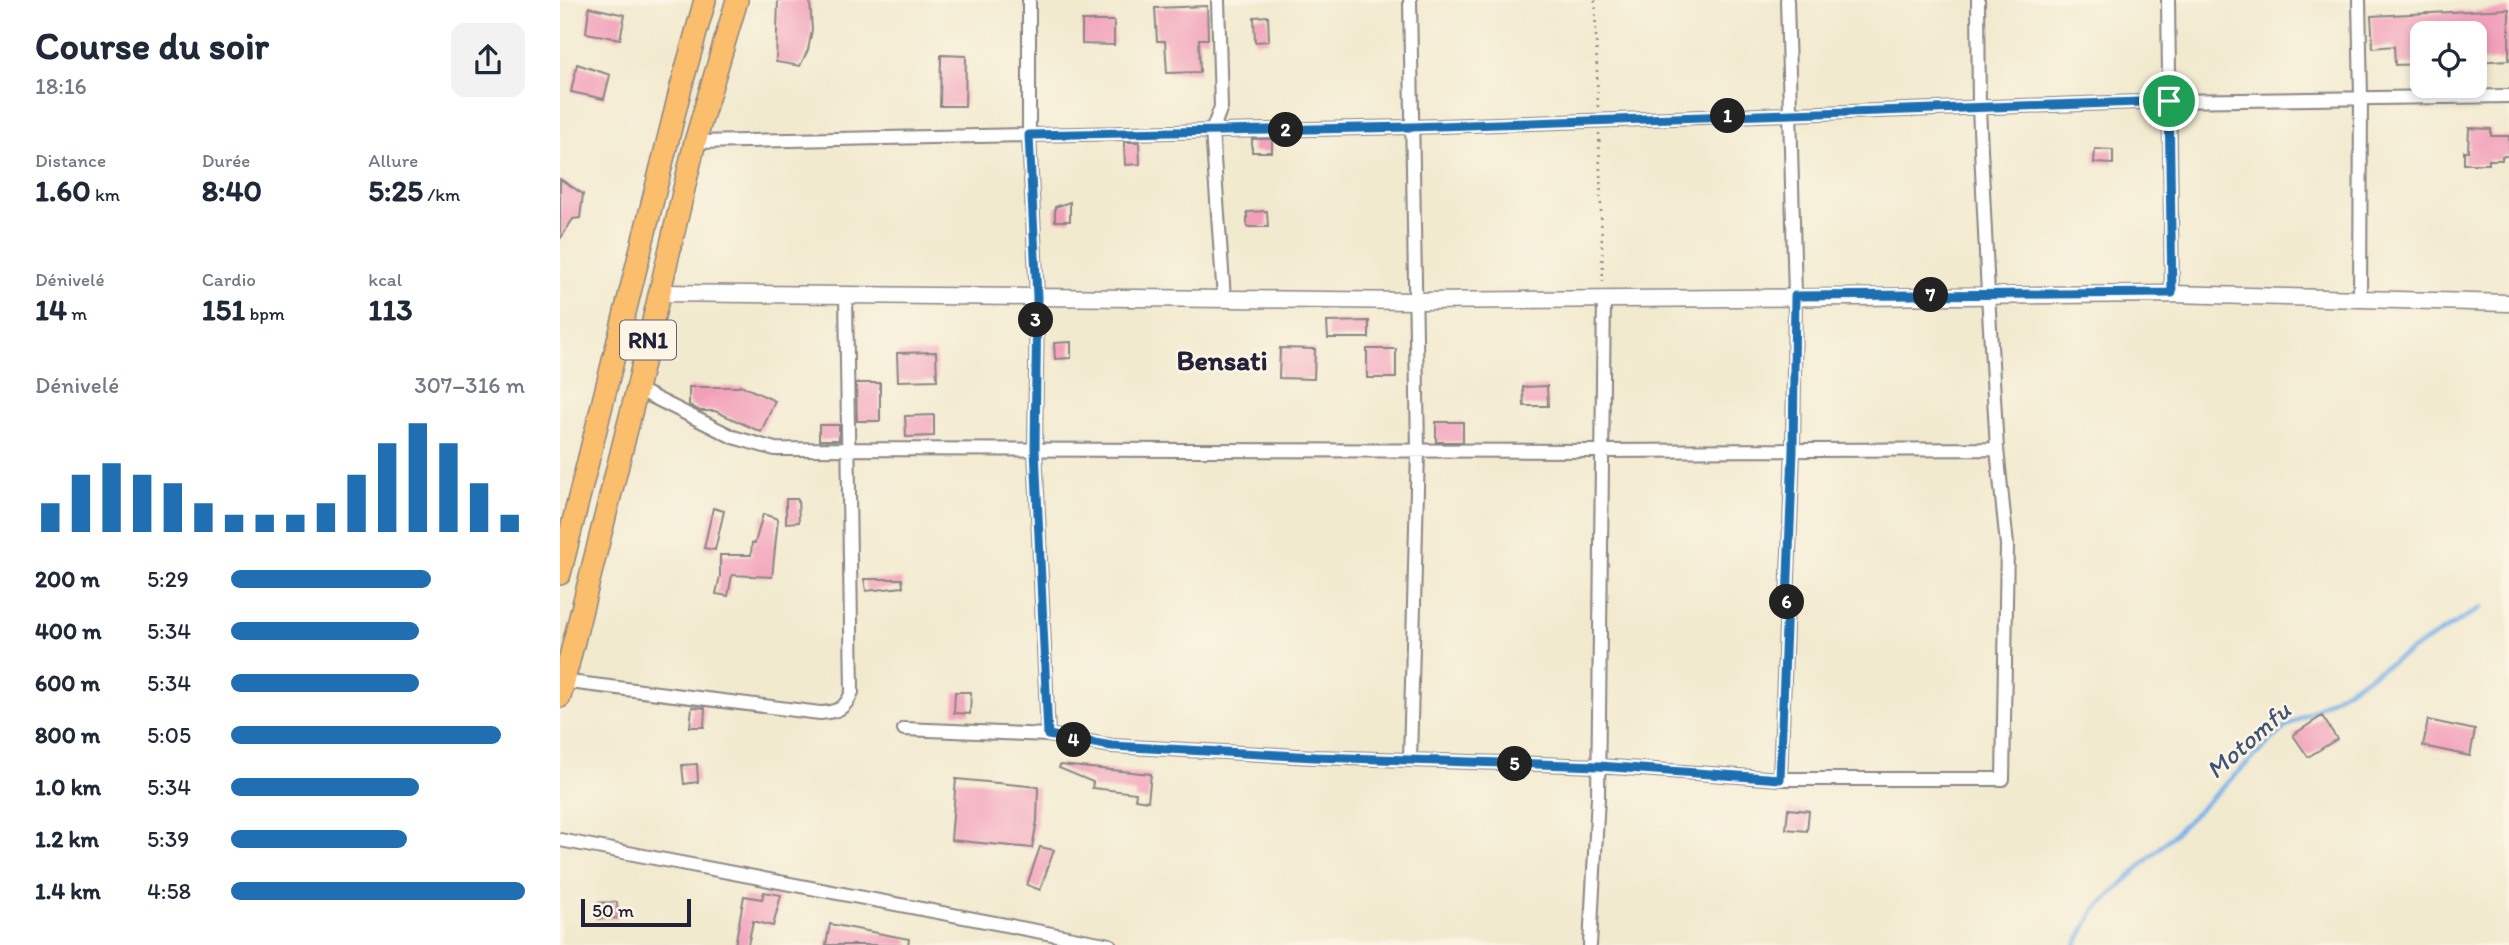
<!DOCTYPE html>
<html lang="fr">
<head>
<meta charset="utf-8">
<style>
	:root { --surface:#fff; --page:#f2f2f3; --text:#1f2937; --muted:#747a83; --accent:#1f6fb2 }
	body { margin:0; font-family:Itim,sans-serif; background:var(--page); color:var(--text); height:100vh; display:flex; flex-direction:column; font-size:26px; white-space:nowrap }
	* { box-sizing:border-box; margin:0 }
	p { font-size:23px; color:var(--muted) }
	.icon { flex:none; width:38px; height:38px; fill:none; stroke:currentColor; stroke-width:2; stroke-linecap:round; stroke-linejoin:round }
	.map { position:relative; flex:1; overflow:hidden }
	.side { display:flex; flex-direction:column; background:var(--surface); width:560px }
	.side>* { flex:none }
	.buttons { position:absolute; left:1850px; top:21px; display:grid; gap:14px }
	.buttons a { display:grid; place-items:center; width:77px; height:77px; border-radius:14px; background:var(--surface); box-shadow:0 4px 10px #0003; font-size:35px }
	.scale { position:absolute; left:21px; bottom:18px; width:110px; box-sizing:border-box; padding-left:7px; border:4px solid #22223b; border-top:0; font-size:19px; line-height:24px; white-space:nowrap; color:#22223b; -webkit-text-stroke:5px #fcf5e5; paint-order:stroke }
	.pin { position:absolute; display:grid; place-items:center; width:60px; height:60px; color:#fff; margin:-30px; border:4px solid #fff; border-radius:50%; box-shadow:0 2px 7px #0007 }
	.km { position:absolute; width:35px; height:35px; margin:-18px; border-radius:50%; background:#222; color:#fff; font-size:19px; line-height:35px; text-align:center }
	.round { display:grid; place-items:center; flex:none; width:74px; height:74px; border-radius:14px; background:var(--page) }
	.head { display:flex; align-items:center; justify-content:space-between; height:119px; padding:0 35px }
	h1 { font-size:38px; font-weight:800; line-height:52px }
	.figures { display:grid; grid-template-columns:repeat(3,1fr); gap:10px; height:119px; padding:7px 35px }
	.figures div { display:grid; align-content:center }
	.figures b { font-size:30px; font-weight:800 }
	.figures small { font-size:19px; font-weight:400 }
	.figures p { font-size:19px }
	.chart { height:196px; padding:14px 35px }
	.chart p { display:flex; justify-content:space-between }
	.chart svg { width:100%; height:126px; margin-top:7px; stroke:var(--accent); stroke-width:6 }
	ul { padding:0 35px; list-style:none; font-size:23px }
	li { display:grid; grid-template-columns:112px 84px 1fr; align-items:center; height:52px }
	li i { height:18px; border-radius:9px; background:var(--accent) }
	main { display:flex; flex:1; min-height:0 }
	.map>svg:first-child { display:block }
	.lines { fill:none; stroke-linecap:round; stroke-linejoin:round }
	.stream { stroke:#7bb2ea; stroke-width:4.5 }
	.building { fill:#f2a0ba }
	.minor-casing { stroke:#8a8685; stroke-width:16 }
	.tertiary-casing { stroke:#8a8685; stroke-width:19 }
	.trunk-casing { stroke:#8a8685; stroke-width:24 }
	.path { stroke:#8a8685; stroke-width:2.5; stroke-dasharray:2 5; stroke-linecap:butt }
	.minor { stroke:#fff; stroke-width:12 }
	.tertiary { stroke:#fff; stroke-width:16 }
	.trunk { stroke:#fabe6d; stroke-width:21 }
	.route-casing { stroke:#fff; stroke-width:14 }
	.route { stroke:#1f6fb2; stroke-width:9 }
	.labels { text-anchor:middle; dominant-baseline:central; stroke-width:5; stroke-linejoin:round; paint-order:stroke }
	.shield { fill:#fcf5e5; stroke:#63616e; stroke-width:2 }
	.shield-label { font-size:23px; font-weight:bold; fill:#22223b }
	.water-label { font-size:26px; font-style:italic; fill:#415478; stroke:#fcf5e5 }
	.quarter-label { font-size:28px; font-weight:bold; fill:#22223b; stroke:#fcf5e5 }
</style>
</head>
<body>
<main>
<section class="side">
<div class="head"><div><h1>Course du soir</h1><p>18:16</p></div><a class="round"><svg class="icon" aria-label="share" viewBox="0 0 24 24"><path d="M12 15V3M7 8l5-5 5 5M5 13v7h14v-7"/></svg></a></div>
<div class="figures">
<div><p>Distance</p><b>1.60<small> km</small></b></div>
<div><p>Durée</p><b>8:40</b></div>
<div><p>Allure</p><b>5:25<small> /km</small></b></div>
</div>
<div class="figures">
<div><p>Dénivelé</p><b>14<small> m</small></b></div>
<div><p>Cardio</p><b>151<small> bpm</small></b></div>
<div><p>kcal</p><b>113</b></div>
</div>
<div class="chart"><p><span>Dénivelé</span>307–316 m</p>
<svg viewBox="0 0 160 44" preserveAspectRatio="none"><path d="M5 44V34M15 44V24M25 44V20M35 44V24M45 44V27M55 44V34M65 44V38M75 44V38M85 44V38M95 44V34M105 44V24M115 44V13M125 44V6M135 44V13M145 44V27M155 44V38"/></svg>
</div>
<ul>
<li><b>200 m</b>5:29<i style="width:68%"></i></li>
<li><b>400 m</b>5:34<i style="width:64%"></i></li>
<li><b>600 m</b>5:34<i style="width:64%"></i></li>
<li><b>800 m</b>5:05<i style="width:92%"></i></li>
<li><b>1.0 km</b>5:34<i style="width:64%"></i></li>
<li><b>1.2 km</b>5:39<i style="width:60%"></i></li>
<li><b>1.4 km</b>4:58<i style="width:100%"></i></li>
</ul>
</section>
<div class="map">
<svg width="1949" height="945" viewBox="0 0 1949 945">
	<rect width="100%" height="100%" fill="#fcf5e5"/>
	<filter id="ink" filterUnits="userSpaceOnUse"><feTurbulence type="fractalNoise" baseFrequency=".0143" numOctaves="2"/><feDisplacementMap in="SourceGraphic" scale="14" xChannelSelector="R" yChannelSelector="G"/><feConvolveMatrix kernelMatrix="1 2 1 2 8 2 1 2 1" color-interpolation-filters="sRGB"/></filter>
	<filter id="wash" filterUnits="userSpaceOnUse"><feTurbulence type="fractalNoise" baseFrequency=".00686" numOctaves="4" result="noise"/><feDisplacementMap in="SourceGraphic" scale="28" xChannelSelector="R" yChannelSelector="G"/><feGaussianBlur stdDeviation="1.57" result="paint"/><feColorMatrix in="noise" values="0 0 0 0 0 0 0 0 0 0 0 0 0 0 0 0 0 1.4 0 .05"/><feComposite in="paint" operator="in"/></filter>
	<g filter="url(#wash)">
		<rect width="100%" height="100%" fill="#f2eacf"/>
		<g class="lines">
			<!-- stream -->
			<path class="stream" d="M1516,945l18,-34 189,-182 199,-122"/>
		</g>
		<g id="blocks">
			<!-- building -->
			<path class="building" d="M218,0h32l2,30 -4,20 -8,16 -24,-4z
				M647,6l1,33h-9l1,33 -33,1 -2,-32h-8l-2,-33z
				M29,7l36,8 -5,24 -34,-6z
				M1949,9v51l-35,2v-29h-52v31l-27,1 -1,-19 -21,2 -2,-32z
				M708,16l1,25 -14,1 -1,-25z
				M522,21h32v24l-32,-1z
				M381,55l25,1 -1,50h-25z
				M17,64l33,11 -6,24 -33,-7z
				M1909,128l22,1v7h18v20h-7v4h-13v4h-25v-13h4z
				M692,139h20v13h-20z
				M564,142h15l1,22 -15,1z
				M1535,149l18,1v14l-19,-1z
				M0,179l23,15 -3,24 -7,1 -13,20z
				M510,202v19h-15v-14z
				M707,211l1,16h-21v-15z
				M809,321v17h-41l-1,-16z
				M511,342v16l-16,1 -1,-16z
				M720,348l35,1 -1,30 -35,-1z
				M807,349h29v29h-29z
				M376,352l1,28 -39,1 -1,-28z
				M296,383h24v38h-23z
				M180,385l35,16 -14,31 -46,-21h-15l-11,-6v-18h50z
				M987,386l1,20h-24l-1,-19z
				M374,415v21l-28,1 -1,-21z
				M876,422h27v20h-27z
				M259,425h20v15h-20z
				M226,499h12l1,23 -13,1z
				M153,508l11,3 -9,39 -11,-2z
				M203,514l15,5 -6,58 -40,-2 -4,21 -12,-2 4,-18v-21h31l1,-12h3z
				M304,579h38l1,8 -37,4z
				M395,692h16l-1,22 -16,-1z
				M132,707l13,1 -1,19h-14z
				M1762,716l15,23 -29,18 -15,-22z
				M1868,720l47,10 -5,26 -47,-10z
				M137,764l1,18 -14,2 -2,-19z
				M500,765l91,9 -3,27 -13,-2 1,-6 -44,-5 1,-6 -34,-14z
				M396,779l82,8 -1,34 -5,27 -81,-8z
				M1228,809l21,2 -2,20 -21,-2z
				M480,847l14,3 -14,40 -13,-5z
				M204,892l17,3 -8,31 -20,-5 -5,24h-13l9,-49 18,3z
				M57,902l1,16 -20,1 -1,-16z
				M270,924l79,15 -1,6h-82z"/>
		</g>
	</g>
	<g filter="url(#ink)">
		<use href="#blocks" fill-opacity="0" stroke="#8a8685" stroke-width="2"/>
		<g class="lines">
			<!-- minor casing -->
			<g class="minor-casing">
				<path id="minor" d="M469,0v135l8,162 -2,152 13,286
					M658,0l3,107 -9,24 12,167
					M850,0l8,450 -8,310
					M1608,0l4,294
					M1799,0l2,97 -1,202
					M135,142l716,-15 758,-26 340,-5
					M77,389l96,48 42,12 827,2 395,-2
					M1,681l259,32c18,-1 25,-4 32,-21l-6,-396
					M344,729l144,6 64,11 203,11 284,9 181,13h223l4,-234 -10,-96 -9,-155 -9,-186 -1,-108
					M1220,779l13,-329 2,-154 -8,-296
					M0,840l550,105
					M1030,945l8,-148 6,-499"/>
			</g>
			<!-- tertiary casing -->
			<g class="tertiary-casing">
				<path id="tertiary" d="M99,293l757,8 756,-7 337,9"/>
			</g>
			<!-- trunk casing -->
			<g class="trunk-casing">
				<path id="trunk" d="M0,574l121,-487 24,-87
					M0,697l77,-308 58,-247 42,-142"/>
			</g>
			<!-- path -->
			<path class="path" d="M1035,0l3,109
				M1039,133l4,151"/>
			<!-- minor -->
			<use href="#minor" class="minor"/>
			<!-- tertiary -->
			<use href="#tertiary" class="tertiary"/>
			<!-- trunk -->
			<use href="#trunk" class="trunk"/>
		</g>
	</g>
	<g class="lines" filter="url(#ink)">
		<!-- route casing -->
		<g class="route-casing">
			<path id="route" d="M1609,101l3,192 -377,3 -2,154 -13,329 -181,-13 -284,-9 -203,-11 -64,-11 -13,-286 2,-152 -8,-162 382,-8z"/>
		</g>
		<!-- route -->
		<use href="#route" class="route"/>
	</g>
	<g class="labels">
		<!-- shield labels -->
		<rect class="shield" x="60" y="320.5" width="56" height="39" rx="5"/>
		<g class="shield-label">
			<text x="88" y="340">RN1</text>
		</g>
		<!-- water labels -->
		<g class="water-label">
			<text transform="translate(1688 740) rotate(-41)">Motomfu</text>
		</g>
		<!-- quarter labels -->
		<g class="quarter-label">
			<text x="662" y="360">Bensati</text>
		</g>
	</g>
</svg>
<div class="buttons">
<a><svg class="icon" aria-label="locate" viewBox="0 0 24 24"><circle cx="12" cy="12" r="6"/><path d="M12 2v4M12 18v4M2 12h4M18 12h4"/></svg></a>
</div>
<div class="scale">50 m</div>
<div class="pin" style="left:1609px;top:101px;background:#1e9e55"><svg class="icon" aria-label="arrive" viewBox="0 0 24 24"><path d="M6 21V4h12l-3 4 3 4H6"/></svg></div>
<b class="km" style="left:1168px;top:116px">1</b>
<b class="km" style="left:726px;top:130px">2</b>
<b class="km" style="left:476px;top:320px">3</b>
<b class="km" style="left:514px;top:740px">4</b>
<b class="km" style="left:955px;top:764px">5</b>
<b class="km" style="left:1227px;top:602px">6</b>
<b class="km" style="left:1371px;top:295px">7</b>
</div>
</main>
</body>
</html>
